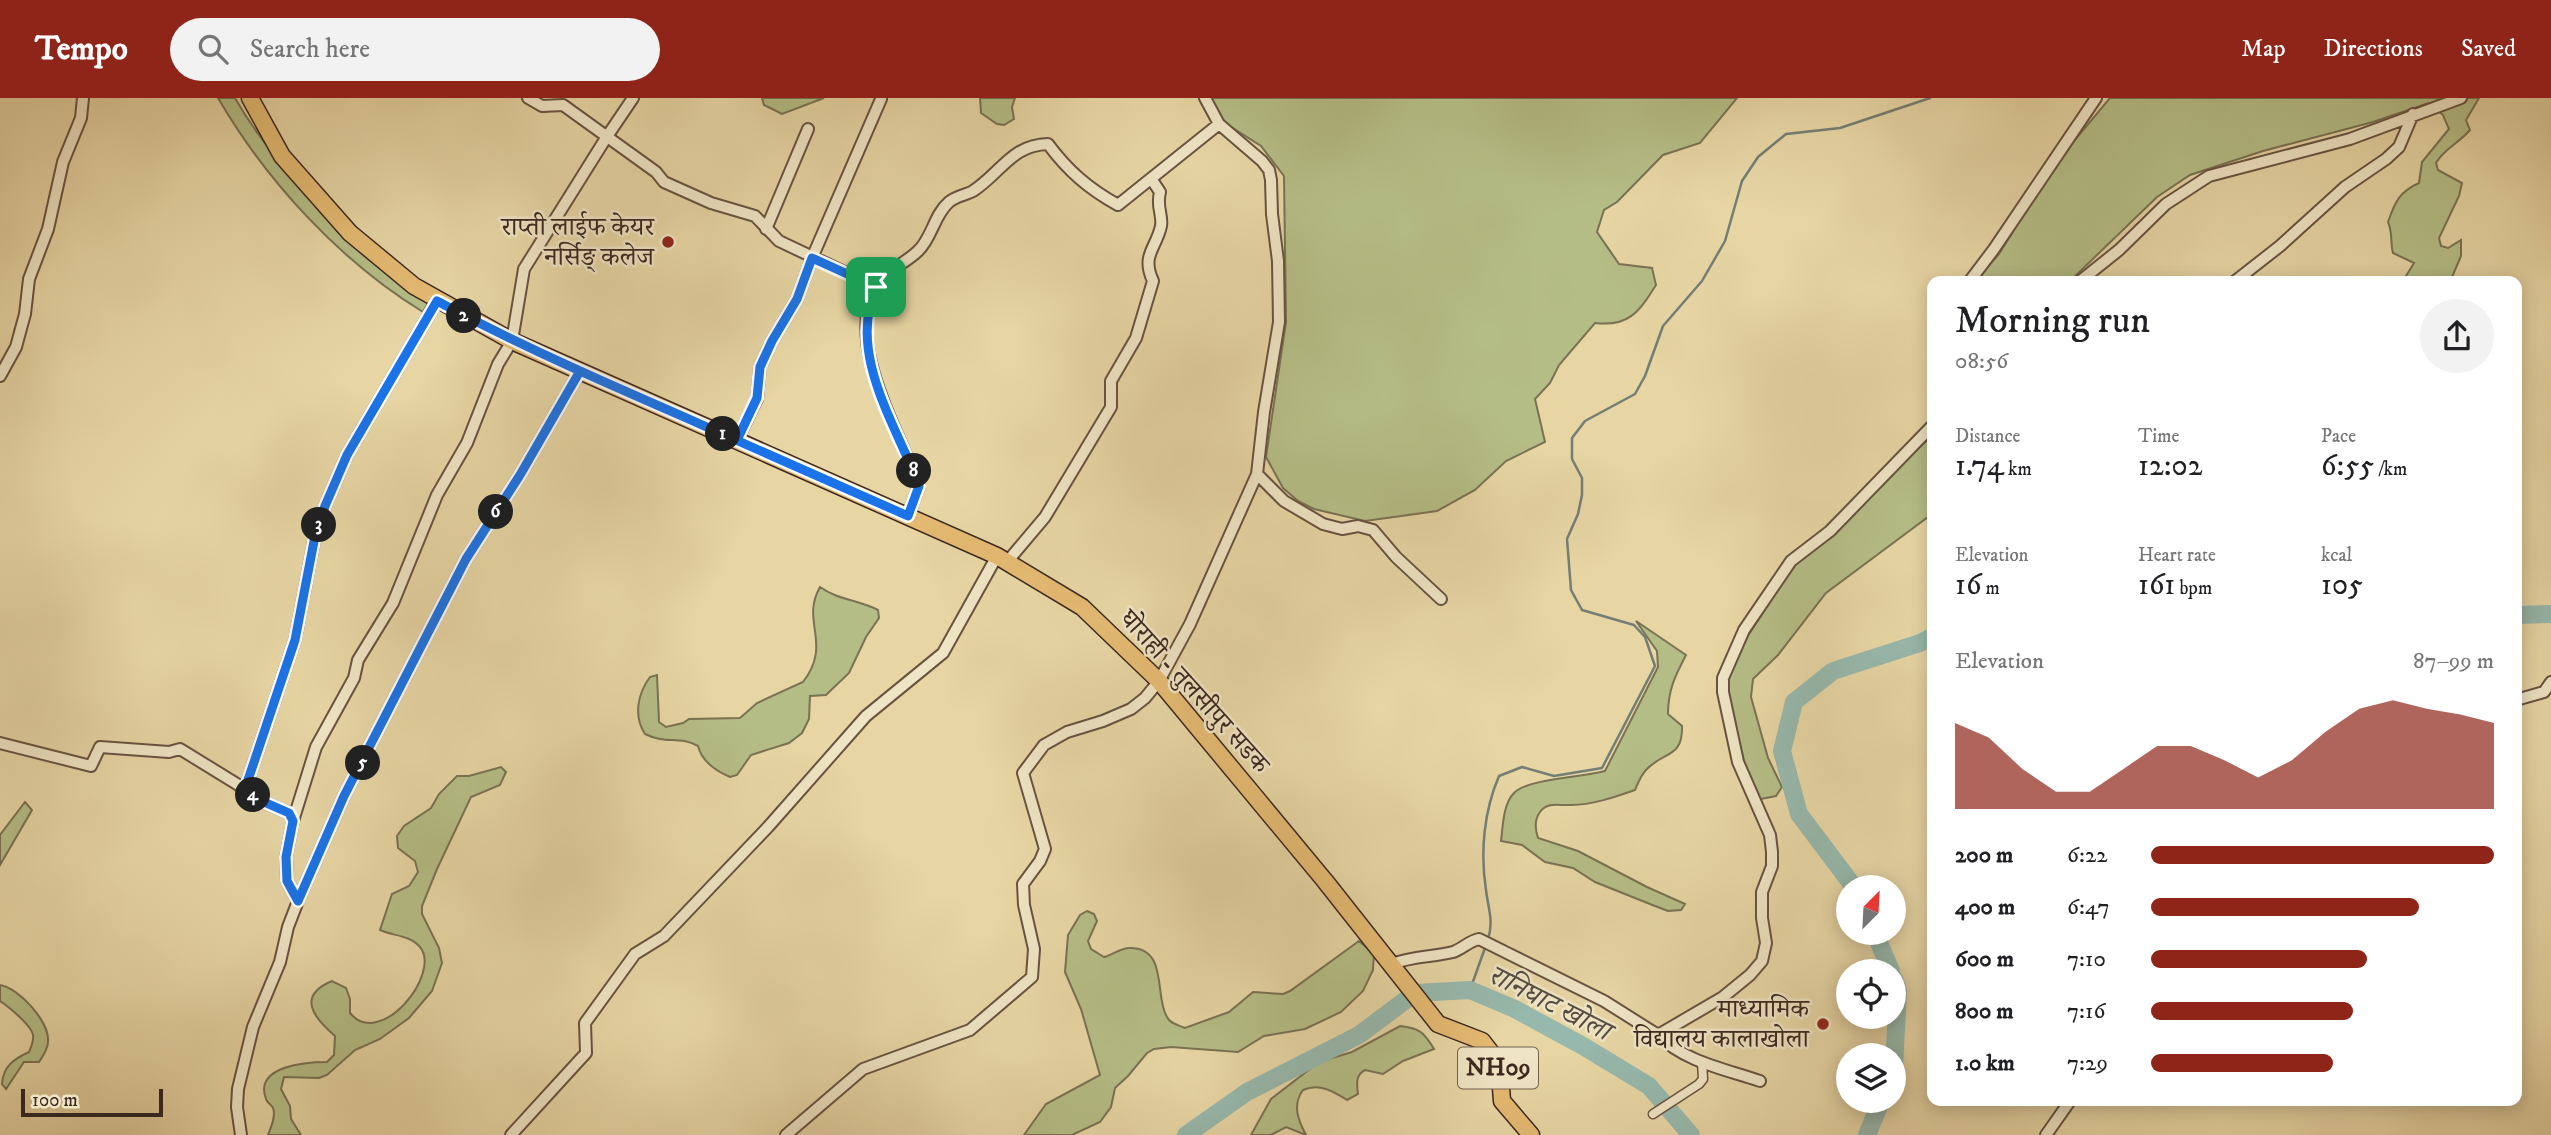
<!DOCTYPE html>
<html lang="en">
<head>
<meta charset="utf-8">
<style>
	:root { --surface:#fff; --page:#f2f2f2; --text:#202124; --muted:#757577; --accent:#8f2418 }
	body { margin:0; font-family:"IM FELL DW Pica","Noto Serif Devanagari",serif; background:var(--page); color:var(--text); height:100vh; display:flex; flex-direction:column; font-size:26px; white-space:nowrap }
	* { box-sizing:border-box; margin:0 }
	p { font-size:23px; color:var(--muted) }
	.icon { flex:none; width:38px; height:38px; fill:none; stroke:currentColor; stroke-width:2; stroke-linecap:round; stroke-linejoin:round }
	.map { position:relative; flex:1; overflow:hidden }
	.sheet { position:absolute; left:1927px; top:178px; width:595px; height:830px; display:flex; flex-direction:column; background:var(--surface); border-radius:14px; box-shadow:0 4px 18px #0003 }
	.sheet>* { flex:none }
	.needle { width:46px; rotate:24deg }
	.tools { position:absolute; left:1836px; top:777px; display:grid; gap:14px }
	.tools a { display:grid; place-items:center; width:70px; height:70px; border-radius:50%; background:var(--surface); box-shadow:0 4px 18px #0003; font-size:35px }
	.scale { position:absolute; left:21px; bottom:18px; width:142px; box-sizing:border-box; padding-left:7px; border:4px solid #3d2820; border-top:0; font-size:19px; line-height:24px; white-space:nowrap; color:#3d2820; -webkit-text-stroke:5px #efe4c4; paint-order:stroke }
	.pin { position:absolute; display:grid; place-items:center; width:60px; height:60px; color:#fff; margin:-30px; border-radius:14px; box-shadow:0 4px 10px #0006 }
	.km { position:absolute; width:35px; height:35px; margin:-18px; border-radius:50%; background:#222; color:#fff; font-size:19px; line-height:35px; text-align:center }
	.round { display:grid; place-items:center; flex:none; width:74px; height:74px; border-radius:37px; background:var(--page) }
	.head { display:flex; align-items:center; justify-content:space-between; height:119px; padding:0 28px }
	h1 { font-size:38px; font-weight:600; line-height:52px }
	.metrics { display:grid; grid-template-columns:repeat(3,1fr); gap:10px; height:119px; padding:7px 28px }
	.metrics div { display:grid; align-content:center }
	.metrics b { font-size:30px; font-weight:600 }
	.metrics small { font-size:19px; font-weight:400 }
	.metrics p { font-size:19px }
	.chart { height:196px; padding:14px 28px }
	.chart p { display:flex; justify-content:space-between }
	.chart svg { width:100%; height:126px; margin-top:7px; fill:var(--accent); opacity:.7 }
	ul { padding:0 28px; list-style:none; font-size:23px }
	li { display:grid; grid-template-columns:112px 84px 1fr; align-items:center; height:52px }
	li i { height:18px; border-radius:9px; background:var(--accent) }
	header { display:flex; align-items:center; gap:42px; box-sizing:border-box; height:98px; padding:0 35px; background:var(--accent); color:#fff }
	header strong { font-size:33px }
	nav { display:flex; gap:38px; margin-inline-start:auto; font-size:24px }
	.search { width:490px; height:63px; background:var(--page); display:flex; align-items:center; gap:18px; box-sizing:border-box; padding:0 24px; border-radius:38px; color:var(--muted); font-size:26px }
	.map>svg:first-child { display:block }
	.green { fill:#b5bd86; stroke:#797253; stroke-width:2 }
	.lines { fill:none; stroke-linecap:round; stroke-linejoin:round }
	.stream { stroke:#737e74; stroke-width:2.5 }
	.river { stroke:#97b8ac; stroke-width:18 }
	.pedestrian-casing { stroke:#685341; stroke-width:11 }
	.minor-casing { stroke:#685341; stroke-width:14 }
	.primary-casing { stroke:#3d2820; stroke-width:19 }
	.pedestrian { stroke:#efe4c4; stroke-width:8 }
	.minor { stroke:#efe4c4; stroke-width:10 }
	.primary { stroke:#e4ba72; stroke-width:16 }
	.route-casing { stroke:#fff; stroke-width:14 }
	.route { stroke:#1a73e8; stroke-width:9 }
	.poi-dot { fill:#8f2418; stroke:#efe4c4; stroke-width:2.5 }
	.labels { text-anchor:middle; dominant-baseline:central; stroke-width:5; stroke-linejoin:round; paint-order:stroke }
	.shield { fill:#efe4c4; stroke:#726051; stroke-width:2 }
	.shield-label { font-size:24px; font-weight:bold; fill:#3d2820 }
	.poi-label { font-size:26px; fill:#3d2820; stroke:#efe4c4; text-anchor:end }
	.street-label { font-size:26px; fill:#3d2820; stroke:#efe4c4 }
	.water-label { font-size:28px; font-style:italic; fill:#544c43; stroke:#efe4c4 }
</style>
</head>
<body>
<header>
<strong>Tempo</strong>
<div class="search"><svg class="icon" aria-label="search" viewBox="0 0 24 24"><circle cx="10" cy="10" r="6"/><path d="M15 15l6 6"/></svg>Search here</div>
<nav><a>Map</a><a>Directions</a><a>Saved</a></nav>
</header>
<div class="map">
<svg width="2551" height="1037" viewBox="0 0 2551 1037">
	<rect width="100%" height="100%" fill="#e7d5a4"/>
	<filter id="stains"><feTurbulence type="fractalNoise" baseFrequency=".00286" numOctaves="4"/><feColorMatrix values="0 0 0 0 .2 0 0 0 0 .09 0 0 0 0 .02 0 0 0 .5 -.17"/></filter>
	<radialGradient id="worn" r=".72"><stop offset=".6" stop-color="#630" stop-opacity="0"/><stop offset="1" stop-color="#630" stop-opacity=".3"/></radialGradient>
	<!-- green -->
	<path class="green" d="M218,0h17c43,76 112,132 174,192l19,13 -5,9c-83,-51 -156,-130 -205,-214z
		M762,0h62l-42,16 -18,-9z
		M980,0h35l-3,9 2,12 -10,6 -7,-1 -16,-11z
		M1209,0h528l-37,45 -37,12 -46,47 -13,8 -7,22 22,32 33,4 4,17c-17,27 -27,42 -61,38l-36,42 -9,18 -15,16 10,43 -39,19 -31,29 -38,21 -72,10 -51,-12 -16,-8 -15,-13 -17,-31 20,-135 -2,-146 -23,-30 -36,-23z
		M2110,0h369l-13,22 4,10c-11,13 -26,19 -34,33l2,7 24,13 -3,13 -20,42 2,8 7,2 13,-8v16l-11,26h-52l8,-6 8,-13 -21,-10c-3,-11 0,-20 -5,-31 7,-20 11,-30 31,-39l3,-21 27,-33 -6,-14 -14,-12 -56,19 -110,29 -73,24 -33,22 -88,85h-94l24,-28 59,-94z
		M1925,343l7,2v71l-106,79 -48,62 -25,24 -2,18 17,61 14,29 -6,9 -15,3 -5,-4 -11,-30 -15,-59 -2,-28 10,-27 58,-89 39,-28z
		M820,489c18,13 39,13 58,23l1,8 -13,19 -17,36 -23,22 -16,1 -1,23 -7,14 -13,10 -38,12 -14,20 -7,2c-14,-6 -28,-15 -32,-31 -20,-11 -31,-1 -53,-12 -12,-18 -7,-41 5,-57l7,-2 2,47 7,5 17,-4 6,-4 51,-1 17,-15 46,-21c30,-39 -3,-60 17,-95z
		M1636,523l50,34c-11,21 -18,35 -18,59l14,12c1,33 -19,25 -36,44 -5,5 -8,13 -11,20 -20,7 -43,15 -64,15 -11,1 -23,-4 -31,7 -6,8 -5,17 -2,26l40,13 69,36 38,17 -4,6 -13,1 -13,-5 -60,-24 -22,-14 -28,-6 -23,-17 -21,-4c2,-15 2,-37 13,-48 12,-14 70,-16 91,-22l53,-104 -1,-16z
		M501,669l5,5 -6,13 -29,12 -34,72 -15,37v8l17,34 3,15 -10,28 -23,27 -29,21 -25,11 -28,25 -8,3 -35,-1 -3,12 9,17 1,13 10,16h-33c3,-8 8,-19 5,-27 -2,-4 -6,-5 -7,-9 -13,-34 43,-37 61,-37l7,-7 1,-19c-21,-18 -39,-40 -3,-55l14,7 4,11v14c30,37 92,-39 70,-66 -10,-12 -27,-11 -40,-17l12,-36 17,-8 9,-14 -3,-11 -17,-13 -1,-12 7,-10 27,-18 8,-14 18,-18h12z
		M25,704l7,8 -32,55v-30z
		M1087,813l7,3 3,7 -9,20 3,8 13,8c8,-2 17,-9 25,-9 40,-1 25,49 38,69 3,7 12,8 18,11l44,-16 24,-20 30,2 7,-3 69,-50 15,13 -1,16 -10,21 -22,21 -36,17 -41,7 -26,16 -67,-5 -17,2 -7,4 -19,23 -13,12 -4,19 -11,15 -28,13h-48l22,-31 54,-29 -19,-66 -16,-37 3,-37 12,-20z
		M0,887c19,3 50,37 48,57 0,7 -5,14 -9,20h-15l-18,27 -4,-5c1,-18 12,-25 27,-32 2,-5 5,-11 4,-17 -1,-9 -25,-29 -33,-34z
		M1400,928c19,2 24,6 34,23l-31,12 -20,13 -18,-4c-10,5 -8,15 -7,24l-11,6c-14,-9 -28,-17 -44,-10 -11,15 -5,30 3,45l-20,-8 -15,8h-20l20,-36 48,-37 33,-10z"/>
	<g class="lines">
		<!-- stream -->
		<path class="stream" d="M1488,841c6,-18 0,-31 -2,-49 -6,-38 -2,-79 13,-114l23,-9 32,9 48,-8 53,-102 -10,-29 -11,-12 -52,-15 -11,-20 -4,-51 11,-25 4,-19v-17l-10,-19v-21l13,-17 50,-27 10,-18 18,-50 39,-45 23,-40 17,-60 16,-24 28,-23 54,-6 90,-30
			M1470,892l16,-45"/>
		<!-- river -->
		<path class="river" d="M2516,517l35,-1
			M1854,789l-55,-73 -17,-63 12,-49 39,-31 87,-28 12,-6
			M1875,835l16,38
			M1894,881l4,11 -4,78
			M1186,1037l61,-43 112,-57 56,-42 55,-3 45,19 68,37 66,40 42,49
			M1867,1037l14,-34"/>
		<!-- pedestrian casing -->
		<g class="pedestrian-casing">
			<path id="pedestrian" d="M1653,1016l46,-30 4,-5 -1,-17"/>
		</g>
		<!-- minor casing -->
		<g class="minor-casing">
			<path id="minor" d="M528,0l14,8 21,-1 93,67 8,10 47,21 44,13 24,25 97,46
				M766,131l42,-100
				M1969,184l25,-33 102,-151
				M2079,184l40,-32 47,-46 43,-28 141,-37 111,-41
				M2234,184l46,-36 65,-59 41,-28 13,-12 14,-33
				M0,278l16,-29 9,-33 4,-35 19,-50 15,-67 18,-44 2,-20
				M737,342l20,-41 3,-32 12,-26 25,-42 15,-41 69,-159
				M1257,376l27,27 39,23 19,5 16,-3 15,4 23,27 45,42
				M908,418l11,-30c-19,-53 -74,-142 -44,-197 11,-20 30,-25 43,-38 14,-13 16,-36 31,-49 7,-6 17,-7 24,-11 28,-18 38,-46 75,-47 20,27 41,45 70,61l101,-81
				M1007,464l38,-45 66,-110v-26l25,-43 17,-57c-12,-26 3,-32 8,-55 2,-11 -5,-19 -1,-34l-8,-12
				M2516,602l28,-8 7,-10
				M0,645l91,23 9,-19 69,5 11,-3 65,40
				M293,723l23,-74 38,-69 4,-18 35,-57 44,-108 30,-52 31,-79 14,-23 12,-72 82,-131 27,-40
				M298,803l-11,-20 -1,-24 7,-36 -4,-8 -25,-11 -19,-13 50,-149 20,-104 10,-30 22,-51 90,-154
				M1392,866c20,-8 41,-7 61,-12 9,-3 16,-11 26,-13l125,62 54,34 65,-38 27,-22 12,-14 4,-18 -4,-25v-26l10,-26v-14l-2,-17 -32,-73 -15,-70v-14l21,-48 47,-69 39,-30 102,-105
				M1658,937c27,27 67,34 102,46
				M241,1037l-4,-28 1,-18 15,-62 27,-65 8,-35 10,-26 46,-105 122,-237 54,-84 60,-104
				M511,1037l75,-82 -1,-30 50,-69 29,-18 104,-109 98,-111 77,-63 54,-97
				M786,1037l77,-66 107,-39 62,-53 2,-28 -10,-44 -1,-21 17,-23 5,-12 -22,-76 21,-28 23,-13 36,-11 28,-12 14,-11 14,-17 31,-57 67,-150 7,-62 15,-90 -1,-61 -6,-47 -1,-34 -2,-10 -7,-9 -43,-37 -14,-26
				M2046,1037l24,-34"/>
		</g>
		<!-- primary casing -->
		<g class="primary-casing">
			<path id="primary" d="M250,0l32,58 68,77 64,53 98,55 485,215 85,51 77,74 166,200 113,143 44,17 10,13 8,20 2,27 29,34"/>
		</g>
		<!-- pedestrian -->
		<use href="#pedestrian" class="pedestrian"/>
		<!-- minor -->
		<use href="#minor" class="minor"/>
		<!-- primary -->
		<use href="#primary" class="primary"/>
	</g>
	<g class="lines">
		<!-- route casing -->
		<g class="route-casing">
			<path id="route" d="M876,189l-64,-29 -15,41 -25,42 -12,26 -3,31 -20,42c-101,-44 -203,-87 -300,-139l-90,154 -22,51 -10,30 -20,104 -50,149 19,13 25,11 4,8 -7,36 1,24 11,20 46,-105 122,-237 54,-84 60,-104 328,145 11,-30c-23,-62 -72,-131 -43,-199"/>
		</g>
		<!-- route -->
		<use href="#route" class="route"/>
	</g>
	<!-- markers -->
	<g class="poi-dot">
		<circle cx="668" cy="144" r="7"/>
		<circle cx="1823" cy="926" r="7"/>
	</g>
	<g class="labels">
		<!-- shield labels -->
		<rect class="shield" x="1458" y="949.5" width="80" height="41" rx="5"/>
		<g class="shield-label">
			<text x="1498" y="970">NH09</text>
		</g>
		<!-- poi labels -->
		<g class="poi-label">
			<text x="654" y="129">राप्ती लाईफ केयर<tspan x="654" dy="30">नर्सिङ् कलेज</tspan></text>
			<text x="1809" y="911">माध्यामिक<tspan x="1809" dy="30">विद्यालय कालाखोला</tspan></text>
		</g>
		<!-- street labels -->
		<g class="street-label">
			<text transform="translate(1194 594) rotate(48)">घोराही - तुलसीपुर सडक</text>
		</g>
		<!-- water labels -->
		<g class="water-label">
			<text transform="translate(1549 905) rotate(27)">रानिघाट खोला</text>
		</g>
	</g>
	<rect width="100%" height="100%" filter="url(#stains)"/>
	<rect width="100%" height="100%" fill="url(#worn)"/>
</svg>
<div class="tools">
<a><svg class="needle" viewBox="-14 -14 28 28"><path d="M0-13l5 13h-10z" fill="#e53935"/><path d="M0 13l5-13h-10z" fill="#757577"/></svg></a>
<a><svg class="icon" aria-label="locate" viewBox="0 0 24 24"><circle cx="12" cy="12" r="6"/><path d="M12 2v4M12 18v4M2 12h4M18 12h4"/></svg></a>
<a><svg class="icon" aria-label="layers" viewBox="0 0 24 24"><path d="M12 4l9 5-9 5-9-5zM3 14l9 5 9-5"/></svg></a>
</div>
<div class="scale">100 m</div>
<div class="pin" style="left:876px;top:189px;background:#1e9e55"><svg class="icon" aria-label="arrive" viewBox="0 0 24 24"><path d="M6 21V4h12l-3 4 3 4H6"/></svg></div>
<b class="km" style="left:723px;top:336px">1</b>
<b class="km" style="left:464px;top:218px">2</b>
<b class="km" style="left:319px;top:427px">3</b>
<b class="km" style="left:253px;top:697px">4</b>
<b class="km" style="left:363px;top:665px">5</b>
<b class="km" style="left:496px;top:414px">6</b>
<b class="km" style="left:914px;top:373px">8</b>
<section class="sheet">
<div class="head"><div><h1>Morning run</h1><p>08:56</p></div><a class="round"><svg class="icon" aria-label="share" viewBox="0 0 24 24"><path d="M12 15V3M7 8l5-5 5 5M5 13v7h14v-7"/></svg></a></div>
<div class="metrics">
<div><p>Distance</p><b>1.74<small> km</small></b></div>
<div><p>Time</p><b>12:02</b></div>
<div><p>Pace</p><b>6:55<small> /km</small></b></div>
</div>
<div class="metrics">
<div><p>Elevation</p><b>16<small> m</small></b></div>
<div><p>Heart rate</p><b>161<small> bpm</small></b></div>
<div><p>kcal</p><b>105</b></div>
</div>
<div class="chart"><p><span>Elevation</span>87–99 m</p>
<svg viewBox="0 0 160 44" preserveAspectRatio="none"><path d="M0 44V14L10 19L20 30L30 38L40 38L50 30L60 22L70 22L80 27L90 33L100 27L110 17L120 9L130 6L140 9L150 11L160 14V44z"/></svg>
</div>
<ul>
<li><b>200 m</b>6:22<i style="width:100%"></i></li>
<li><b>400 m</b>6:47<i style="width:78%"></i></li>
<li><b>600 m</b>7:10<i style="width:63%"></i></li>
<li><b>800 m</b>7:16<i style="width:59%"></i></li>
<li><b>1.0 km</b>7:29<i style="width:53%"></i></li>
</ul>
</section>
</div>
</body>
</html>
